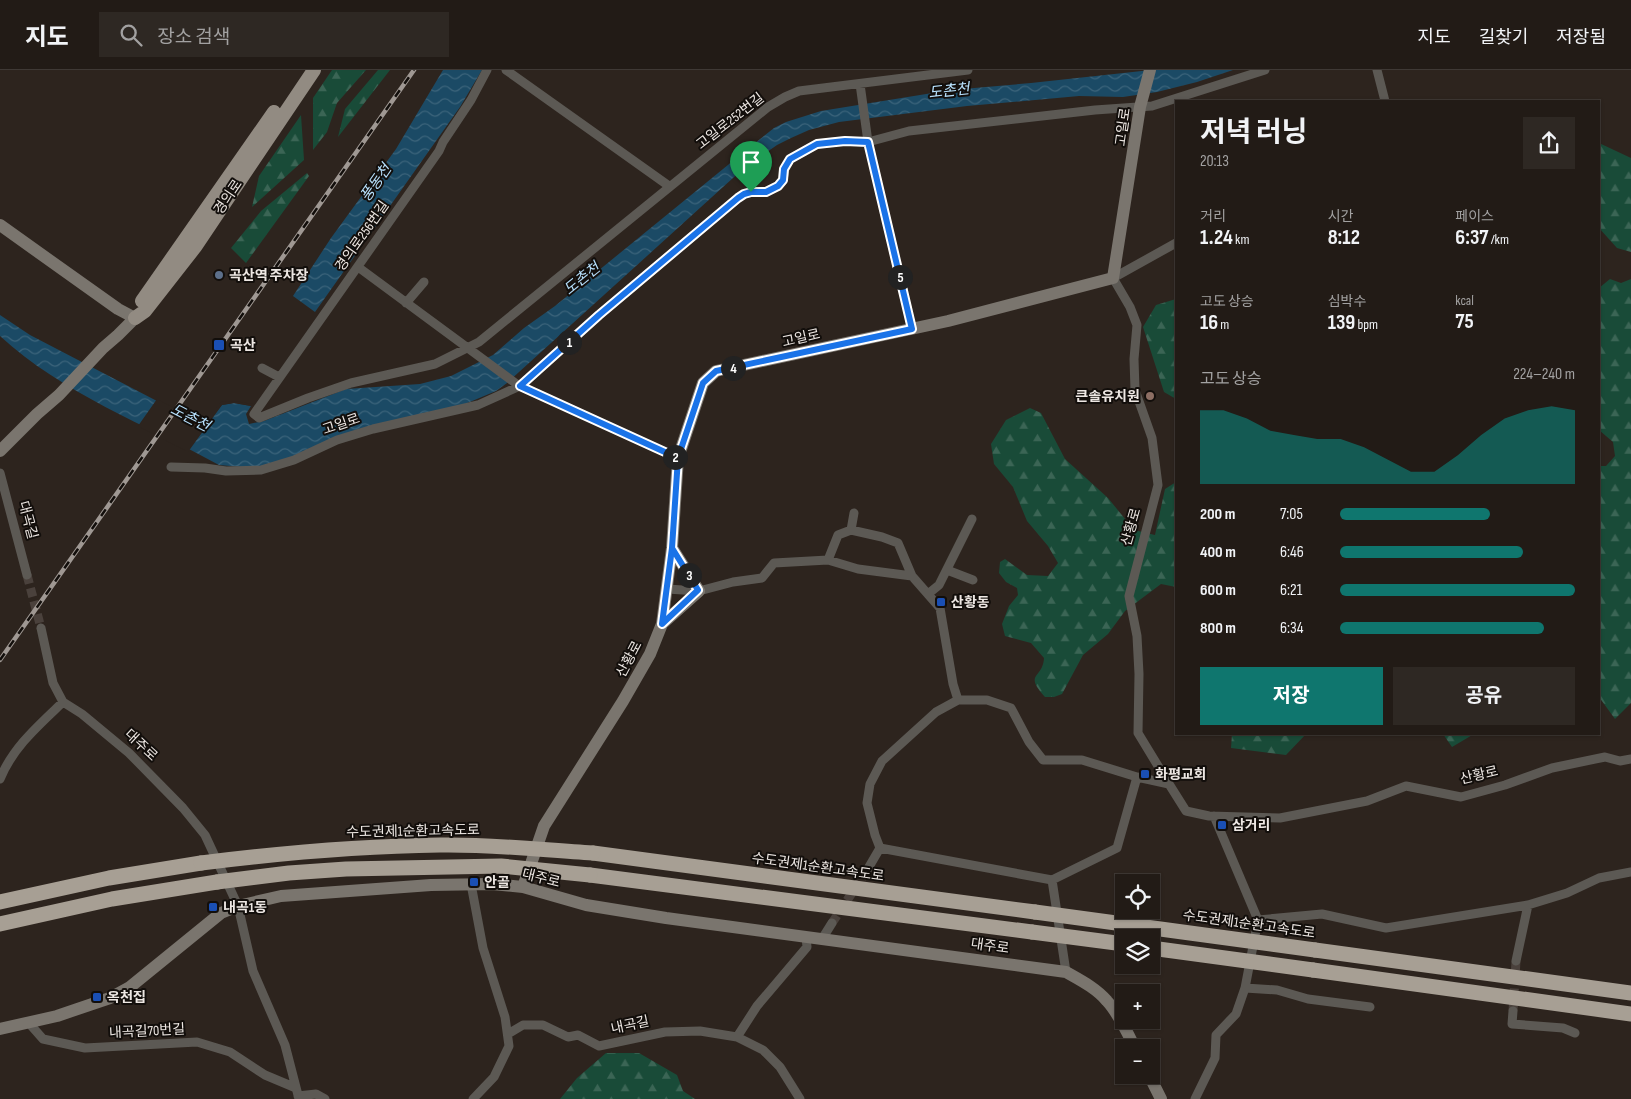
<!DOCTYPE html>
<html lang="ko">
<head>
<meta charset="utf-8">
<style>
	:root { --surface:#221b16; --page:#2e2823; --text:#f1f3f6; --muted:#a2a1a1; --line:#3f3935; --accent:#0f766e }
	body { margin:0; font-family:"Sofia Sans Condensed","Noto Sans KR",sans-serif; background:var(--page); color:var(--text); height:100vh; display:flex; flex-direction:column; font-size:19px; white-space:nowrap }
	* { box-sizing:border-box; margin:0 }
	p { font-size:16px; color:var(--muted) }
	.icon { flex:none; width:28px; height:28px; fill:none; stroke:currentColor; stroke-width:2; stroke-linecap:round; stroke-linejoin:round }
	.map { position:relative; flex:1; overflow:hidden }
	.panel { position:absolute; left:1175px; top:30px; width:425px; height:635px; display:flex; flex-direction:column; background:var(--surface); border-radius:0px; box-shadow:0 1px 4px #0004,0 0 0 1px var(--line) }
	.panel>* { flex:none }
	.fabs { position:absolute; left:1115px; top:804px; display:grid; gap:10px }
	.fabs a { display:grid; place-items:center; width:45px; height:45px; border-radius:0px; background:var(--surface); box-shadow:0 1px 4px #0004,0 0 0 1px var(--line); font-size:25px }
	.pin { position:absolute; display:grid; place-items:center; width:42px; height:42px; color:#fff; margin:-51px -21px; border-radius:50% 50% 50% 0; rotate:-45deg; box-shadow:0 0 5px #0007 }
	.pin .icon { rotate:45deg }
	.km { position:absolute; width:25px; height:25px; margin:-12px; border-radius:50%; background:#222; color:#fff; font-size:14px; line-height:25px; text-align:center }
	.round { display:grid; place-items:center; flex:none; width:52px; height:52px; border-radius:0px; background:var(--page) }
	.headline { display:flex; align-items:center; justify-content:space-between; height:85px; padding:0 25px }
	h1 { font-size:28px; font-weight:700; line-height:38px }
	.metrics { display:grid; grid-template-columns:repeat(3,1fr); gap:8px; height:85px; padding:5px 25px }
	.metrics div { display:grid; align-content:center }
	.metrics b { font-size:21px; font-weight:700 }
	.metrics small { font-size:14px; font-weight:400 }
	.metrics p { font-size:14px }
	.chart { height:140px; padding:10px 25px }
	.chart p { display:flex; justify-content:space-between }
	.chart svg { width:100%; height:90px; margin-top:5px; fill:var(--accent); opacity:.7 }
	.cta { display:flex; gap:10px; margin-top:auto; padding:10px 25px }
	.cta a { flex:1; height:58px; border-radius:0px; background:var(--accent); color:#fff; font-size:20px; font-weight:700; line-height:58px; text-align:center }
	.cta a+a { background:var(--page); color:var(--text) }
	ul { padding:0 25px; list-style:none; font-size:16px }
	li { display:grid; grid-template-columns:80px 60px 1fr; align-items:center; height:38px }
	li i { height:12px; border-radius:6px; background:var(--accent) }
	header { display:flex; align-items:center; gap:30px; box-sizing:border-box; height:70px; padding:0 25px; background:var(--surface); border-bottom:1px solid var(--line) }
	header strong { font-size:24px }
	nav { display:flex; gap:28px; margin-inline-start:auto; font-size:18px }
	.search { width:350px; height:45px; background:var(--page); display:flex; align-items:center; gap:12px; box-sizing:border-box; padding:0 18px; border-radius:0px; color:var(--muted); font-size:19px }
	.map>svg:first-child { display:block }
	.forest { fill:url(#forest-firs) }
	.water { fill:url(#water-waves) }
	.pier { fill:#2d241e }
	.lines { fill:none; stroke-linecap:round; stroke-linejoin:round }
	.street-tunnel { stroke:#4a413c; stroke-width:9; stroke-dasharray:9 4.5; stroke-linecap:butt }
	.street { stroke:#5c5954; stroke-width:9 }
	.secondary { stroke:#7a756e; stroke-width:12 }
	.primary { stroke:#928b82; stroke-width:14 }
	.highway { stroke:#a79f94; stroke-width:15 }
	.rail-casing { stroke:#9f9893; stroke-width:4.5 }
	.rail { stroke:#120e0b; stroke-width:2.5; stroke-dasharray:8; stroke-linecap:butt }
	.highway-bridge { stroke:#a79f94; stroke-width:15 }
	.route-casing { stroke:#fff; stroke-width:10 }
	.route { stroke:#1a73e8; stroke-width:6 }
	.service-dot { fill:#5c6f8a; stroke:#120e0b; stroke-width:2 }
	.transit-dot { fill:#1a4fb4; stroke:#120e0b; stroke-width:2 }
	.education-dot { fill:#8d6e63; stroke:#120e0b; stroke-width:2 }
	.labels { text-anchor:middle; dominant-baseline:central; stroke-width:4; stroke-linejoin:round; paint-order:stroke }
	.street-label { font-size:14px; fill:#ede7e3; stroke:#120e0b }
	.poi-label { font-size:14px; font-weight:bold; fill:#ede7e3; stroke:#120e0b; text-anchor:start }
	.water-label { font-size:15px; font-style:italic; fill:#b7e0fc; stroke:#120e0b }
</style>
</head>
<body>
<header>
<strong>지도</strong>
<div class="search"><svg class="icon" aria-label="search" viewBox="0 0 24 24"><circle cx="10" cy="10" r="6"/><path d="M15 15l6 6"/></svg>장소 검색</div>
<nav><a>지도</a><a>길찾기</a><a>저장됨</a></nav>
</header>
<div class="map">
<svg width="1631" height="1029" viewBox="0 0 1631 1029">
	<defs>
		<pattern id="forest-firs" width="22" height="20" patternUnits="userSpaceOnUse" patternTransform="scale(1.25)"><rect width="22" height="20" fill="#194b38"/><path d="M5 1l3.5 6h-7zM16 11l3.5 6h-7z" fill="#3b6555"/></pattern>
		<pattern id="water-waves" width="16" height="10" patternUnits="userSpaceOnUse" patternTransform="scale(1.25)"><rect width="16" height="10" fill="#1b4a65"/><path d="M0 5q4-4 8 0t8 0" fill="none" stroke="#3c647b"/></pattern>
	</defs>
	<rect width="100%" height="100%" fill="#2d241e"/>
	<!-- forest -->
	<path class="forest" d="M332,0h34l-29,33 -10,29 -14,18v-52z
		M378,0h12l-52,67 7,-28z
		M301,45l3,45 -52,47 7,-31z
		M1599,73l32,15v94l-14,-4 -18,-20z
		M307,103l2,3 -63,87 -15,-15 30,-37z
		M1610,209l11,4 10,-4v424l-16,16 -16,-22v-231h7l9,-10 -2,-14 -14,-12v-142z
		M1176,229v100l-12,-7 -21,-65 13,-22z
		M1030,338l11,5 24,46 43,39 26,32 21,5 10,-46 11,-7v105l-15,-3 -36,27 -17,23 -25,21 -21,39 -8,3h-9c-22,-24 -2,-18 -1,-39l-13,-15 -26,-7 -3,-12 7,-18 9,-11 -1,-7 -11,-6 -7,-9 1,-11 5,-3 22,16 21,1 10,-13 -10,-17 -21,-25 -14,-34 -19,-23 -3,-20 15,-24z
		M1232,664h74l-20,21 -55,-7z
		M1443,664h31l-22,13z
		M606,983h33l38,22 6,16 12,8h-135l17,-21z"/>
	<!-- water -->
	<path class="water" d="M443,0h39l-22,37 -145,205 -22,-16 38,-58 65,-89z
		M1151,0h82l-36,12 -40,10 -34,5 -44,-1 -112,10 -128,16 -30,8 -18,8 -14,7 -33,23 -237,215 -11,8 -31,13 -202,63h-22l-22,-2c-74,-41 -156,-71 -219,-129v-21l30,20 175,91 17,-21 12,-2 17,3 -5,8 3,10 15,-3 82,-32 74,-5 31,-8 42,-21 31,-27 31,-22 195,-159 24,-19 12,-6 35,-11 130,-21 80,-7z"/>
	<!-- pier -->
	<path class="pier" d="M157,329l47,24 17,-21 13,-1 19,3 -2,2 -17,-3 -12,2 -34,47 -50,-26z"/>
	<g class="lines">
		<!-- street-tunnel -->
		<path class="street-tunnel" d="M27,505l14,53
			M832,853l34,-51
			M1513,941l3,-50"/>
		<!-- street -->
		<path class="street" d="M487,0l-16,30 -28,42 -4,9 -185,263 5,4 49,-20 43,-15 84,-19 44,-22 289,-235 17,-10 14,-6 169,-21
			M506,0l163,116
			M1377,0l8,31
			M860,14l8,58 44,187
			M358,197l160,118 160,73
			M406,233l18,-21
			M262,298l17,9
			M171,397l34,1 21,3 35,-1 33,-10 43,-20 36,-11 105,-24 42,-19 79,-71 139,-117 6,-4 7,-2h15l12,-6 5,-6 2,-11 5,-10 27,-15 28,-3 23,1 41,-11 186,-21 57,-4 113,-36
			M0,403l27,102
			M851,460l3,-17
			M828,490l10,-25 13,-5 31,7 16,6 14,33
			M947,500l26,10
			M667,519l32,2 34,-9 29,-4 12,-15 54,-3 30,9 54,7 28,32 13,76 5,16
			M928,524l11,-9 33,-66
			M41,558l12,55 10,19
			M63,632l19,12 47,39 54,55 22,27 33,71 15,65 32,74 14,54
			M0,709c13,-32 39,-54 63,-77
			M1169,714l-31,-51 1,-59 -2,-38 -8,-40 29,-111 -6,-47 -17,-48 -1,-31 3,-34 -7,-18 -17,-29 63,-35
			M880,778l-5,-13 -8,-32 3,-19 12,-23 54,-49 22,-12h29l24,8 18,34 14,18h39l55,17 32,7 17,27 23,5 71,2 87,-17 39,-15 55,11 44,-12 47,-17 53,-11 15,4 11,-2
			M880,778l172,32 14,92
			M866,802l14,-24
			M1052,810l65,-32 20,-71
			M471,814l12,64 22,69 4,29 -15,31 -21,22
			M1258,850l64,-6 64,14 142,-23 39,-12 32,-15 32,-6
			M822,869l10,-16
			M1516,891l12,-56
			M1245,918l32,2 31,9 62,8
			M1513,941l-1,13 51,4 12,5
			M28,952l15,17 42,9 112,-6 33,10 35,23 31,13
			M508,964l15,-9h20l25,12 10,-2 21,11 66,-14 35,-1 37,6
			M298,1026l18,-2 9,5
			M800,1029l-20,-32 -17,-17 -26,-13 20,-31 50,-59 -1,-10
			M1195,1029l20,-41 1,-23 20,-21 9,-26 13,-68 -44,-104"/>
		<!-- secondary -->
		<path class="secondary" d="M0,155l118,84 17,9 -17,17 -15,13 -44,47 -22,19 -37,37
			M662,554l37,-33 -27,-43
			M523,817l21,-61 79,-125 27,-47 12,-30 10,-76 6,-90 25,-75 13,-12 232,-50 165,-43 27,-171 10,-37
			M0,959l57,-13 53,-18 20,-11 91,-74 17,-7 43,-10 150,-11 61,-1 31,3 63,18 80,13 400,54c14,8 30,16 41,29 12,13 20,31 28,47
			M1149,1005l12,24"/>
		<!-- primary -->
		<path class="primary" d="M142,231l132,-189
			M135,248l10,-7 50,-64 119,-177"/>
		<!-- highway -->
		<path class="highway" d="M593,783l442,59
			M590,805l442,57
			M0,832l109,-24 92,-15
			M0,854l112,-25 105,-17
			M1315,880l316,43
			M1313,900l318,44"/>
		<!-- rail casing -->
		<g class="rail-casing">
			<path id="rail" d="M0,590l414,-590"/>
		</g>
		<!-- rail -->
		<use href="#rail" class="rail"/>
		<!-- highway-bridge -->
		<path class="highway-bridge" d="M201,793c80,-10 159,-17 239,-18 51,-1 102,5 153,8
			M217,812l72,-9 57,-4 155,-3 89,9
			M1035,842l280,38
			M1032,862l92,12
			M1151,878l162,22"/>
	</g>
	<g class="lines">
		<!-- route casing -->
		<g class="route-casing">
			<path id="route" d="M751,122l-7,2 -6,4 -139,117 -79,71 158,72 -6,90 -10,76 36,-34 -26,-42 6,-90 25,-75 13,-12 196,-42 -44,-187 -23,-1 -28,3 -27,15 -6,10 -1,11 -5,6 -12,6h-15"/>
		</g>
		<!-- route -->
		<use href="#route" class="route"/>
	</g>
	<!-- markers -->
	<circle class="service-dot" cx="219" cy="205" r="5"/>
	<g class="transit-dot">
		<rect x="213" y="269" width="12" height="12" rx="2.5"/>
		<rect x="936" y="527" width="10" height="10" rx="2.5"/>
		<rect x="1140" y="699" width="10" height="10" rx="2.5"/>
		<rect x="1217" y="750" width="10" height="10" rx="2.5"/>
		<rect x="469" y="807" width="10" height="10" rx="2.5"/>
		<rect x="208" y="832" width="10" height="10" rx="2.5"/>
		<rect x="92" y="922" width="10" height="10" rx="2.5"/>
	</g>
	<circle class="education-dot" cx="1150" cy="326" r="5"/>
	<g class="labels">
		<!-- street labels -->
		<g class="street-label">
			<text transform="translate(730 51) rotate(-38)">고일로252번길</text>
			<text transform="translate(1123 57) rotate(-82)">고일로</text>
			<text transform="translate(228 127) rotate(-56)">경의로</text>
			<text transform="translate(362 166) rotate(-55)">경의로256번길</text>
			<text transform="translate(801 268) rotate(-13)">고일로</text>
			<text transform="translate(341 354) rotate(-19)">고일로</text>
			<text transform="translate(28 450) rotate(75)">대곡길</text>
			<text transform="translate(1131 457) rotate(-74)">산황로</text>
			<text transform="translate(629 589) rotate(-62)">산황로</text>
			<text transform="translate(141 675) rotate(43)">대주로</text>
			<text transform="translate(1479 705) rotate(-13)">산황로</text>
			<text transform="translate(413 761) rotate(-1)">수도권제1순환고속도로</text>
			<text transform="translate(818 797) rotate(8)">수도권제1순환고속도로</text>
			<text transform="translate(541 808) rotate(14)">대주로</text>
			<text transform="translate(1249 854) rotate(8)">수도권제1순환고속도로</text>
			<text transform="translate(990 876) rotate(8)">대주로</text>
			<text transform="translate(630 955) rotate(-12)">내곡길</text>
			<text transform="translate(147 961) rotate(-3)">내곡길70번길</text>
		</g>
		<!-- poi labels -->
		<g class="poi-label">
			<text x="229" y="205">곡산역 주차장</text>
			<text x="230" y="275">곡산</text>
			<text x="1140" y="326" text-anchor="end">큰솔유치원</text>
			<text x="951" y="532">산황동</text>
			<text x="1155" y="704">화평교회</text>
			<text x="1232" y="755">삼거리</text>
			<text x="484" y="812">안골</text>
			<text x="223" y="837">내곡1동</text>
			<text x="107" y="927">옥천집</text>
		</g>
		<!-- water labels -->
		<g class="water-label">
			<text transform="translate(949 21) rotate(-6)">도촌천</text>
			<text transform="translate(376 113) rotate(-55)">풍동천</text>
			<text transform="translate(582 209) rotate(-39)">도촌천</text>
			<text transform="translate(190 348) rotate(27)">도촌천</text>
		</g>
	</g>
</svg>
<div class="fabs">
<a><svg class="icon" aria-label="locate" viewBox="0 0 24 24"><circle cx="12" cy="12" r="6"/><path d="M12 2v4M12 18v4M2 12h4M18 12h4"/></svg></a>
<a><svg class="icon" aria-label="layers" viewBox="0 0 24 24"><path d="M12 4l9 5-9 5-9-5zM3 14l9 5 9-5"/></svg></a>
<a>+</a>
<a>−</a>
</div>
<div class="pin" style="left:751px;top:122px;background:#1e9e55"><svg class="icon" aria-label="arrive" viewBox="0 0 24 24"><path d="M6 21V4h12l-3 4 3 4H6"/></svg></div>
<b class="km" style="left:569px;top:272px">1</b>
<b class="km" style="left:675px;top:387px">2</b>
<b class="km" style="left:689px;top:505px">3</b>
<b class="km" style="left:733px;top:298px">4</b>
<b class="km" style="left:900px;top:207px">5</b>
<section class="panel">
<div class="headline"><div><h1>저녁 러닝</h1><p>20:13</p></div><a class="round"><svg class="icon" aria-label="share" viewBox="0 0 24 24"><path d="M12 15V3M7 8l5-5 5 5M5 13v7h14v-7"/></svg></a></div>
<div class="metrics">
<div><p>거리</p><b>1.24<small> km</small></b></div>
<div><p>시간</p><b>8:12</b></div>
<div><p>페이스</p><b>6:37<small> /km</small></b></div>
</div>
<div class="metrics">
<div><p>고도 상승</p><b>16<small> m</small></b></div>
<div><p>심박수</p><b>139<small> bpm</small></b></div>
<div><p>kcal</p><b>75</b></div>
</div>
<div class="chart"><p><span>고도 상승</span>224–240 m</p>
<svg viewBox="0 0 160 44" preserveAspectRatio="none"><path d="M0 44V8L10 8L20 12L30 18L40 20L50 22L60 22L70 26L80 32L90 38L100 38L110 30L120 20L130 12L140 8L150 6L160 8V44z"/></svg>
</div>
<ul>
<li><b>200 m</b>7:05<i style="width:64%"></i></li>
<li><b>400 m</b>6:46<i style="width:78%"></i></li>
<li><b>600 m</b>6:21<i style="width:100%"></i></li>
<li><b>800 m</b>6:34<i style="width:87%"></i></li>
</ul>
<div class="cta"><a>저장</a><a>공유</a></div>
</section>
</div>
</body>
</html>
